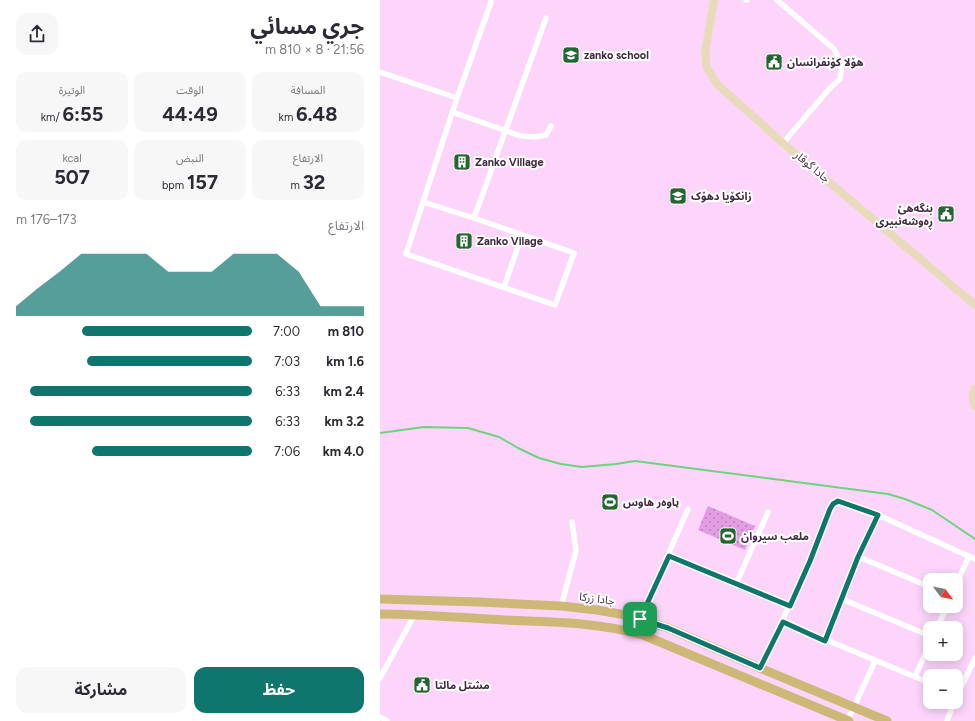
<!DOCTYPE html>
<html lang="ar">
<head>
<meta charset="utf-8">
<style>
	:root { --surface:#fff; --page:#f7f7f7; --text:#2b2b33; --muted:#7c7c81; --accent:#0f766e }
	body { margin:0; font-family:Figtree,"Noto Sans Arabic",sans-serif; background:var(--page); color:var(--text); direction:rtl; height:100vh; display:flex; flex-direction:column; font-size:15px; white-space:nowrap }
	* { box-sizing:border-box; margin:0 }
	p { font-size:13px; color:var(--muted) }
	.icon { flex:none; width:22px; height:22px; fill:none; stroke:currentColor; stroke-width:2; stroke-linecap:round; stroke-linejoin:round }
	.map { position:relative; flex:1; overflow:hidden; direction:ltr }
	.side { display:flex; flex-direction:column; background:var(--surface); width:380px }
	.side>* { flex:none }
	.needle { width:26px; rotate:122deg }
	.fabs { position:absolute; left:543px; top:573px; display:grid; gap:8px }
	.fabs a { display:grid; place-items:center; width:40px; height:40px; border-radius:8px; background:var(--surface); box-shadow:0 2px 10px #0003; font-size:20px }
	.pin { position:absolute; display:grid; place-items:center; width:34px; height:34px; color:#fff; margin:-17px; border-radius:8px; box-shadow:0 2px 6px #0006 }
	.round { display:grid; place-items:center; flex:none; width:42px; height:42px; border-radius:12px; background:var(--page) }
	.headline { display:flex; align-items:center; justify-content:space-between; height:68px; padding:0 16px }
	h1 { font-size:22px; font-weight:700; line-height:30px }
	.metrics { display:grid; grid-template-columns:repeat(3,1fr); gap:6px; height:68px; padding:4px 16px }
	.metrics div { display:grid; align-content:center; border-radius:10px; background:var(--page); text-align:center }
	.metrics b { font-size:20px; font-weight:700 }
	.metrics small { font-size:11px; font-weight:400 }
	.metrics p { font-size:11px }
	.chart { height:112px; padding:8px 16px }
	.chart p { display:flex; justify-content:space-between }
	.chart svg { width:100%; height:72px; margin-top:4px; fill:var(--accent); opacity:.7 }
	.primary-button { display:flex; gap:8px; margin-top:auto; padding:8px 16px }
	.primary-button a { flex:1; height:46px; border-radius:12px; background:var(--accent); color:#fff; font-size:16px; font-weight:700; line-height:46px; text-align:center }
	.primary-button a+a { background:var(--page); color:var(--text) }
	ul { padding:0 16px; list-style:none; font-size:13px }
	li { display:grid; grid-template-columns:64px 48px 1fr; align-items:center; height:30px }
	li i { height:10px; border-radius:5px; background:var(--accent) }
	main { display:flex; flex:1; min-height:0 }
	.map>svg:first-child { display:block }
	.grass { fill:url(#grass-dots) }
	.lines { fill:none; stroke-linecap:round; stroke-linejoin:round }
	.stream { stroke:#6dd37c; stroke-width:2 }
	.street { stroke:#fff; stroke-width:5.5 }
	.secondary { stroke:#e7dbbb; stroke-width:8 }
	.primary { stroke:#ceb877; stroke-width:9 }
	.route-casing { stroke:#fff; stroke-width:8 }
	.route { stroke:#0f766e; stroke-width:5 }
	.labels { text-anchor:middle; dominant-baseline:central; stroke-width:4; stroke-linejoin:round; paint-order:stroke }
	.poi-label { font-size:11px; font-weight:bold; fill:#422942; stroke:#fff; text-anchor:start }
	.street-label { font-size:11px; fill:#422942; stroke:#fff }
</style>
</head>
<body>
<main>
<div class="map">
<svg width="595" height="721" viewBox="0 0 595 721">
	<defs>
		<pattern id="grass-dots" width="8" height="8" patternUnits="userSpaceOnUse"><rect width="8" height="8" fill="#e39de2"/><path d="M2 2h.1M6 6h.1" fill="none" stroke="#ba80b9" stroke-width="1.8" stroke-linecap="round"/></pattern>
	</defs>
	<rect width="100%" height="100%" fill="#fdd5fb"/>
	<!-- grass -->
	<path class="grass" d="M328,506l47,20 -10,24 -47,-20z"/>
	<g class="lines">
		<!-- stream -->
		<path class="stream" d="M0,433l44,-6 44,1 31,9 19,11 21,10 22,6 21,3 34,-3 19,-3 253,33 17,5 27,11 43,29"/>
		<!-- street -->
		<path class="street" d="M366,0h1
			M397,0l57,49 8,15 -2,15 -11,10 -45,53 1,3
			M0,72l77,26 -51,156 149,51 19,-52 -100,-35 72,-200
			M77,98l34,-96
			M72,112l69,24 14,1 11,-2 5,-9
			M43,202l51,16
			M124,287l18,-52
			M289,556l121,50
			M479,557l71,30
			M356,584l32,-72
			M576,585l13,-29
			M462,599l88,37
			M181,606l15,-55 -4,-29
			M260,619l48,-110
			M403,622l147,61
			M557,628l10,-22
			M445,641l34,-84 19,-42 97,44
			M380,668l50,-107 23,-57 5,-3 40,14
			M535,677l15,-34
			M0,678l35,-64
			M576,698l19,-40
			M0,717l7,4
			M468,720l27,-59
			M567,721l7,-19"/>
		<!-- secondary -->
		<path class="secondary" d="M334,0l-9,53 2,15 10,16 68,61 190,160
			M595,389c-3,6 -3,12 0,17"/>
		<!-- primary -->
		<path class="primary" d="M0,599l99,3 82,4 36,4 29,5 42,13 92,40 127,53
			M0,614c42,0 83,4 125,6 46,2 93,2 138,15l206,86"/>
	</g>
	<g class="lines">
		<!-- route casing -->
		<g class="route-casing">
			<path id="route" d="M458,501l40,14 -20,42 -33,84 -42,-19 -23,46 -92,-40 -28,-9 29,-63 121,50 20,-45 20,-52 3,-5z"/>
		</g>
		<!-- route -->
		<use href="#route" class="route"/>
	</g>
	<!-- icons -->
	<defs>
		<g id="school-square" transform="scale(0.9)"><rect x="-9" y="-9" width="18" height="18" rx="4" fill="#236630" stroke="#fff"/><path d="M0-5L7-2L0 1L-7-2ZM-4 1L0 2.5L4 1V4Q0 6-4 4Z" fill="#fff"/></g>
		<g id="civic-square" transform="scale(0.9)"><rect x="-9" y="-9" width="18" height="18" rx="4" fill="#236630" stroke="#fff"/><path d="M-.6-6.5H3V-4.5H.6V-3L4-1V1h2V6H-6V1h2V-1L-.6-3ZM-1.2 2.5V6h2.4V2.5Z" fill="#fff"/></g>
		<g id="building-square" transform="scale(0.9)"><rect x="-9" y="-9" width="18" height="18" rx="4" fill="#236630" stroke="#fff"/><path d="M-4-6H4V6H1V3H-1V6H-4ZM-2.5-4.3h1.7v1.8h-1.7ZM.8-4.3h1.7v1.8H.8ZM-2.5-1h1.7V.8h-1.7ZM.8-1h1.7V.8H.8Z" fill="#fff"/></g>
		<g id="university-square" transform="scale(0.9)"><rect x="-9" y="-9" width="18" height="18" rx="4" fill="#236630" stroke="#fff"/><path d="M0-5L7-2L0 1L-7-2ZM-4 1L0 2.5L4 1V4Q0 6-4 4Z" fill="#fff"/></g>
		<g id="stadium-square" transform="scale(0.9)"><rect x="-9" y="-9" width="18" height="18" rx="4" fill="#236630" stroke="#fff"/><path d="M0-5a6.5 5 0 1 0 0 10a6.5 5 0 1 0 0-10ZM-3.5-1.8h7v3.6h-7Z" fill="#fff"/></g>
	</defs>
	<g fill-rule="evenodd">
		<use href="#school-square" x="191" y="55"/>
		<use href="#civic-square" x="394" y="62"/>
		<use href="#building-square" x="82" y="162"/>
		<use href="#university-square" x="298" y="196"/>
		<use href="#civic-square" x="566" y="214"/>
		<use href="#building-square" x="84" y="241"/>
		<use href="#stadium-square" x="230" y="502"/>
		<use href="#stadium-square" x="348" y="536"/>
		<use href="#civic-square" x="42" y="685"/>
	</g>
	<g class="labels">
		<!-- poi labels -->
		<g class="poi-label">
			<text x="204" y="55">zanko school</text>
			<text x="407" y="62">هۆلا كۆنفرانسان</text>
			<text x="95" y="162">Zanko Village</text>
			<text x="311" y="196">زانکۆیا دهۆک</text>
			<text x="553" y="208" text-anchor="end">بنگه‌هێ<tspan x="553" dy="13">ڕه‌وشه‌نبیرى</tspan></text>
			<text x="97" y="241">Zanko Vilage</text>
			<text x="243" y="502">پاوەر هاوس</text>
			<text x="361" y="536">ملعب سيروان</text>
			<text x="55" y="685">مشتل مالتا</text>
		</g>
		<!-- street labels -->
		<g class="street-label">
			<text transform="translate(432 167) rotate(40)">جادا گوڤار</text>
			<text transform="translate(217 599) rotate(8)">جادا زرکا</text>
		</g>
	</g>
</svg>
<div class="fabs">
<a><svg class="needle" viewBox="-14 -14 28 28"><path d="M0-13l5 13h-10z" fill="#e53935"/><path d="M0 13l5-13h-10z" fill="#7c7c81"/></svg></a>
<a>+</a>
<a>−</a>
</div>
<div class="pin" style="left:260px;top:619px;background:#1e9e55"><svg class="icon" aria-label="arrive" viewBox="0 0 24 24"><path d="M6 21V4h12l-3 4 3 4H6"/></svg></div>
</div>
<section class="side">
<div class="headline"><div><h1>جري مسائي</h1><p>21:56 · 8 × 810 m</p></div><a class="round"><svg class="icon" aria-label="share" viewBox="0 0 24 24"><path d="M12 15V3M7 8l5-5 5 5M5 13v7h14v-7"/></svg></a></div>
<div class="metrics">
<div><p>المسافة</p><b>6.48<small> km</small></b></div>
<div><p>الوقت</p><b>44:49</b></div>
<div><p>الوتيرة</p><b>6:55<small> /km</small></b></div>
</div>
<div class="metrics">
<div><p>الارتفاع</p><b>32<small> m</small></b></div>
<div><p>النبض</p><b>157<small> bpm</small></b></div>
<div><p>kcal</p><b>507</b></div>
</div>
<div class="chart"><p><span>الارتفاع</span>173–176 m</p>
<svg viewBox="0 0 160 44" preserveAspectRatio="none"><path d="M0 44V38L10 27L20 17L30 6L40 6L50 6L60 6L70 17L80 17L90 17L100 6L110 6L120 6L130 17L140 38L150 38L160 38V44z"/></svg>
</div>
<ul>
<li><b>810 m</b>7:00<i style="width:72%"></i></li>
<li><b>1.6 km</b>7:03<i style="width:70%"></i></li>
<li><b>2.4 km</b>6:33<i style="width:94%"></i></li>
<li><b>3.2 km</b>6:33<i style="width:94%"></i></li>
<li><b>4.0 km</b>7:06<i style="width:68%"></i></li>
</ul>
<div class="primary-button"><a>حفظ</a><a>مشاركة</a></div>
</section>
</main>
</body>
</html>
